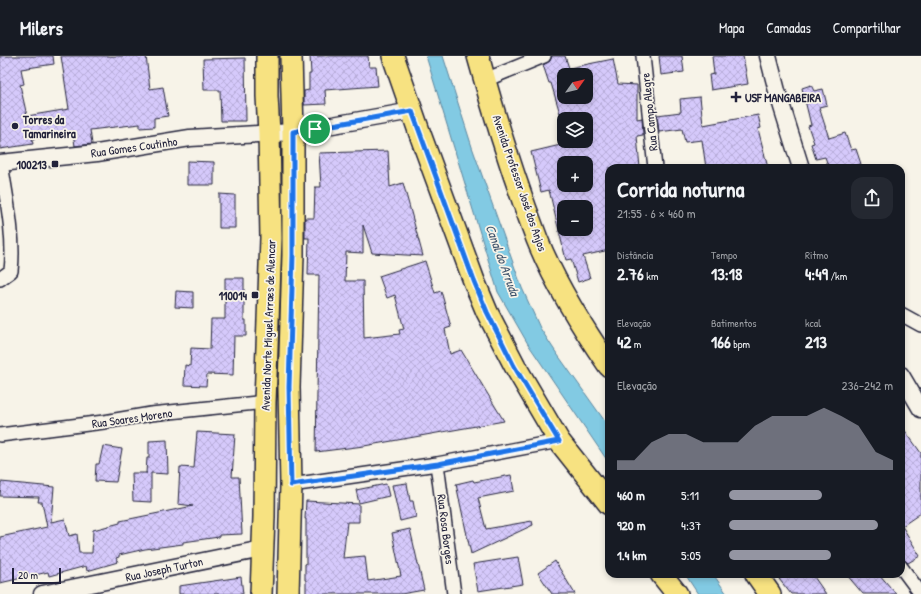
<!DOCTYPE html>
<html lang="pt">
<head>
<meta charset="utf-8">
<style>
	:root { --surface:#171b24; --page:#242831; --text:#f1f3f6; --muted:#9ea1a6; --line:#363941; --accent:#9495a2 }
	body { margin:0; font-family:"Patrick Hand",sans-serif; background:var(--page); color:var(--text); height:100vh; display:flex; flex-direction:column; font-size:15px; white-space:nowrap }
	* { box-sizing:border-box; margin:0 }
	p { font-size:13px; color:var(--muted) }
	.icon { flex:none; width:22px; height:22px; fill:none; stroke:currentColor; stroke-width:2; stroke-linecap:round; stroke-linejoin:round }
	.map { position:relative; flex:1; overflow:hidden }
	.details { position:absolute; left:605px; top:108px; width:300px; height:414px; display:flex; flex-direction:column; background:var(--surface); border-radius:12px; box-shadow:0 2px 6px #0003 }
	.details>* { flex:none }
	.needle { width:26px; rotate:56deg }
	.buttons { position:absolute; left:557px; top:12px; display:grid; gap:8px }
	.buttons a { display:grid; place-items:center; width:36px; height:36px; border-radius:8px; background:var(--surface); box-shadow:0 2px 6px #0003; font-size:20px }
	.scale { position:absolute; left:12px; bottom:10px; width:49px; box-sizing:border-box; padding-left:4px; border:2px solid #22223b; border-top:0; font-size:11px; line-height:14px; white-space:nowrap; color:#22223b; -webkit-text-stroke:3px #f7f3e8; paint-order:stroke }
	.pin { position:absolute; display:grid; place-items:center; width:34px; height:34px; color:#fff; margin:-17px; border:2px solid #fff; border-radius:50%; box-shadow:0 1px 4px #0007 }
	.round { display:grid; place-items:center; flex:none; width:42px; height:42px; border-radius:12px; background:var(--page) }
	.overview { display:flex; align-items:center; justify-content:space-between; height:68px; padding:0 12px }
	h1 { font-size:22px; font-weight:700; line-height:30px }
	.stats { display:grid; grid-template-columns:repeat(3,1fr); gap:6px; height:68px; padding:4px 12px }
	.stats div { display:grid; align-content:center }
	.stats b { font-size:17px; font-weight:700 }
	.stats small { font-size:11px; font-weight:400 }
	.stats p { font-size:11px }
	.chart { height:112px; padding:8px 12px }
	.chart p { display:flex; justify-content:space-between }
	.chart svg { width:100%; height:72px; margin-top:4px; fill:var(--accent); opacity:.7 }
	ul { padding:0 12px; list-style:none; font-size:13px }
	li { display:grid; grid-template-columns:64px 48px 1fr; align-items:center; height:30px }
	li i { height:10px; border-radius:5px; background:var(--accent) }
	header { display:flex; align-items:center; gap:24px; box-sizing:border-box; height:56px; padding:0 20px; background:var(--surface); border-bottom:1px solid var(--line) }
	header strong { font-size:19px }
	nav { display:flex; gap:22px; margin-inline-start:auto; font-size:14px }
	.map>svg:first-child { display:block }
	.water { fill:#82cae3; stroke:#5c87a0 }
	.building { fill:url(#building-cross-hatch); stroke:#22223b; fill-rule:evenodd }
	.lines { fill:none; stroke-linecap:round; stroke-linejoin:round }
	.minor-casing { stroke:#22223b; stroke-width:16 }
	.tertiary-casing { stroke:#22223b; stroke-width:19 }
	.primary-casing { stroke:#22223b; stroke-width:24 }
	.minor { stroke:#f7f3e8; stroke-width:13 }
	.tertiary { stroke:#f7f3e8; stroke-width:16 }
	.primary { stroke:#f7e281; stroke-width:21 }
	.route-casing { stroke:#fff; stroke-width:8 }
	.route { stroke:#1a73e8; stroke-width:5 }
	.poi-dot { fill:#22223b; stroke:#f7f3e8; stroke-width:1.5 }
	.labels { text-anchor:middle; dominant-baseline:central; stroke-width:3.5; stroke-linejoin:round; paint-order:stroke }
	.poi-label { font-size:12px; font-weight:bold; fill:#22223b; stroke:#f7f3e8; text-anchor:start }
	.street-label { font-size:12px; fill:#22223b; stroke:#f7f3e8 }
	.water-label { font-size:13px; font-style:italic; fill:#3f546d; stroke:#f7f3e8 }
</style>
</head>
<body>
<header>
<strong>Milers</strong>
<nav><a>Mapa</a><a>Camadas</a><a>Compartilhar</a></nav>
</header>
<div class="map">
<svg width="921" height="538" viewBox="0 0 921 538">
	<defs>
		<pattern id="building-cross-hatch" width="8" height="8" patternUnits="userSpaceOnUse"><rect width="8" height="8" fill="#d5c9fb"/><path d="M0 0l8 8M0 8l8-8" fill="none" stroke="#b7acd8"/></pattern>
	</defs>
	<rect width="100%" height="100%" fill="#f7f3e8"/>
	<filter id="ink" filterUnits="userSpaceOnUse"><feTurbulence type="fractalNoise" baseFrequency=".025" numOctaves="2"/><feDisplacementMap in="SourceGraphic" scale="8" xChannelSelector="R" yChannelSelector="G"/><feConvolveMatrix kernelMatrix="1 2 1 2 8 2 1 2 1" color-interpolation-filters="sRGB"/></filter>
	<g filter="url(#ink)">
		<!-- water -->
		<path class="water" d="M426,0h17l29,91 50,141 18,40 15,23 54,76v36l-81,-119 -30,-52z
			M685,518h28l14,20h-29z"/>
		<!-- building -->
		<path class="building" d="M0,0h53l1,8 -33,5 3,15 -4,1 7,31 42,-7 -8,-53h85l4,33 13,-2 5,29 -14,2v9l-14,1v-4l-50,6 2,14 -17,2 -2,-13 -41,6 1,5 -33,5z
			M310,0h58l1,11h7l2,19 -53,4 1,14 -22,1v-14l5,-1v-16h2z
			M552,0h13l4,12 44,-9 5,25 19,1v34l5,-1 1,17 -6,1 3,32h-31v82l-26,6 7,22 -12,4 -7,-23 -5,1 -17,-70 -8,2 -10,-40 38,-9 -1,-2h18v-22h-22v8l-13,-44h-2l-6,-18 7,-4zM564,19h22v22h-22zM564,107h22v22h-22zM564,151h22v22h-22z
			M659,0h23l2,16 -23,3z
			M712,0h31l5,28 -37,6 -2,-15 5,-1z
			M245,2l1,63h-25l-1,-31h-16l-1,-31z
			M811,29l3,6 9,-2 4,16 -8,2 10,31 16,-5 6,17 5,-1 5,15 -13,4h-19l-4,-11 -9,2 -5,-15 3,-1 -6,-17 3,-1 -9,-37z
			M700,41l3,28 55,-10 3,13 -3,1 10,39h-62l-4,-28 -17,2 -3,-13 -23,3 -2,-17 24,-3 -1,-13z
			M388,95l2,36 13,-4 20,73 -51,-3 -9,-28v28l-17,-1 -1,29h18l1,57 36,-4 -1,-4 5,-1 -9,-34 -8,3 -8,-22 46,-15 10,32 6,-2 10,36 -6,2 5,25 11,-4 43,71 -140,25 -48,6 3,-177h-11l1,-37h-4v-20h9l1,-31h6l-2,-34z
			M187,105l27,1v23h-27z
			M219,138l16,1v33h-16z
			M225,222h19v42h2v16h-12l-1,39 -26,-1 -1,12 -22,-1 1,-20 5,1 1,-18 19,1 1,-30h14z
			M176,235l17,1v16l-18,-1z
			M901,369l20,28v60l-19,13 18,30 -12,7 -3,-3 -4,-1z
			M197,376l38,2 -3,43h7l3,57 -23,1v2l-36,5v2l-38,5 -26,6v2l-3,1 2,4 -31,9 -1,-5 -37,10 -1,-4 -48,11v-46l47,-10 -5,-25h-4l1,-5 -39,-1 1,-14 53,5 -3,35 14,-3 4,17 8,-2 2,19h13l1,-23 27,-7v-2l73,-15 -15,-2 2,-37 14,1z
			M167,384l1,34 -17,-1v29l-18,-1 -1,-28h15h-1l1,-15h2v-17z
			M103,390l19,3 -6,33 -21,-1 1,-17h3z
			M511,419l3,16 -36,7 8,31 46,-8 1,4 -62,29 -15,-70 17,-4 1,2z
			M407,427l3,18h3l3,16 -16,4 -8,-36z
			M386,428l3,12 -30,7 -3,-13z
			M306,445l53,3v18h-12l-4,36 22,-2 3,25 33,-5 -9,-43 18,-4 14,61 -23,4h-95v-14h-1v-16h1v-45h-1z
			M518,501l5,27 -45,7 -5,-27z
			M555,505l20,33h-23l-14,-21z
			M786,518h26l14,20h-35l-12,-15z
			M846,518h33l17,20h-33z
			M241,521l2,17h-64v-8z"/>
		<g class="lines">
			<!-- minor casing -->
			<g class="minor-casing">
				<path id="minor" d="M643,0l12,112
					M485,24l59,-24
					M0,223l11,-8c4,-35 -5,-74 -10,-108
					M901,258l20,11
					M0,379l104,-13 47,-8 114,-12
					M437,408l17,130
					M291,429l146,-21 122,-23
					M901,511l20,27"/>
			</g>
			<!-- tertiary casing -->
			<g class="tertiary-casing">
				<path id="tertiary" d="M768,0l9,35 24,77
					M0,107l97,-10 93,-15 103,-6 119,-21
					M901,319l20,34
					M42,538l220,-45"/>
			</g>
			<!-- primary casing -->
			<g class="primary-casing">
				<path id="primary" d="M393,0l27,78 54,147 13,31 28,54 44,75 50,63
					M478,0c17,62 36,123 59,183 18,45 45,88 72,127
					M661,518l16,20
					M756,518l14,20
					M261,538l3,-77 1,-115 6,-164 -2,-105 -2,-37v-40
					M288,538l3,-109 -2,-98 4,-132v-123l-2,-76"/>
			</g>
			<!-- minor -->
			<use href="#minor" class="minor"/>
			<!-- tertiary -->
			<use href="#tertiary" class="tertiary"/>
			<!-- primary -->
			<use href="#primary" class="primary"/>
		</g>
	</g>
	<g class="lines" filter="url(#ink)">
		<!-- route casing -->
		<g class="route-casing">
			<path id="route" d="M412,55l62,170 13,31 27,54 45,75 -121,23 -147,21 -2,-98 4,-132v-123z"/>
		</g>
		<!-- route -->
		<use href="#route" class="route"/>
	</g>
	<!-- markers -->
	<g class="poi-dot">
		<path d="M734 35h4v4h4v4h-4v4h-4v-4h-4v-4h4z"/>
		<circle cx="15" cy="70" r="4"/>
		<rect x="51" y="104" width="8" height="8" rx="2"/>
		<rect x="251" y="235" width="8" height="8" rx="2"/>
	</g>
	<g class="labels">
		<!-- poi labels -->
		<g class="poi-label">
			<text x="745" y="41">USF MANGABEIRA</text>
			<text x="23" y="63">Torres da<tspan x="23" dy="14">Tamarineira</tspan></text>
			<text x="47" y="108" text-anchor="end">100213</text>
			<text x="247" y="239" text-anchor="end">110014</text>
		</g>
		<!-- street labels -->
		<g class="street-label">
			<text transform="translate(649 56) rotate(-96)">Rua Campo Alegre</text>
			<text transform="translate(134 91) rotate(-8)">Rua Gomes Coutinho</text>
			<text transform="translate(520 127) rotate(71)">Avenida Professor José dos Anjos</text>
			<text transform="translate(268 269) rotate(-88)">Avenida Norte Miguel Arraes de Alencar</text>
			<text transform="translate(132 362) rotate(-8)">Rua Soares Moreno</text>
			<text transform="translate(446 473) rotate(83)">Rua Rosa Borges</text>
			<text transform="translate(164 513) rotate(-12)">Rua Joseph Turton</text>
		</g>
		<!-- water labels -->
		<g class="water-label">
			<text transform="translate(503 204) rotate(70)">Canal do Arruda</text>
		</g>
	</g>
</svg>
<div class="buttons">
<a><svg class="needle" viewBox="-14 -14 28 28"><path d="M0-13l5 13h-10z" fill="#e53935"/><path d="M0 13l5-13h-10z" fill="#9ea1a6"/></svg></a>
<a><svg class="icon" aria-label="layers" viewBox="0 0 24 24"><path d="M12 4l9 5-9 5-9-5zM3 14l9 5 9-5"/></svg></a>
<a>+</a>
<a>−</a>
</div>
<div class="scale">20 m</div>
<div class="pin" style="left:315px;top:73px;background:#1e9e55"><svg class="icon" aria-label="arrive" viewBox="0 0 24 24"><path d="M6 21V4h12l-3 4 3 4H6"/></svg></div>
<section class="details">
<div class="overview"><div><h1>Corrida noturna</h1><p>21:55 · 6 × 460 m</p></div><a class="round"><svg class="icon" aria-label="share" viewBox="0 0 24 24"><path d="M12 15V3M7 8l5-5 5 5M5 13v7h14v-7"/></svg></a></div>
<div class="stats">
<div><p>Distância</p><b>2.76<small> km</small></b></div>
<div><p>Tempo</p><b>13:18</b></div>
<div><p>Ritmo</p><b>4:49<small> /km</small></b></div>
</div>
<div class="stats">
<div><p>Elevação</p><b>42<small> m</small></b></div>
<div><p>Batimentos</p><b>166<small> bpm</small></b></div>
<div><p>kcal</p><b>213</b></div>
</div>
<div class="chart"><p><span>Elevação</span>236–242 m</p>
<svg viewBox="0 0 160 44" preserveAspectRatio="none"><path d="M0 44V38L10 38L20 27L30 22L40 22L50 27L60 27L70 27L80 17L90 11L100 11L110 11L120 6L130 11L140 17L150 33L160 38V44z"/></svg>
</div>
<ul>
<li><b>460 m</b>5:11<i style="width:57%"></i></li>
<li><b>920 m</b>4:37<i style="width:91%"></i></li>
<li><b>1.4 km</b>5:05<i style="width:62%"></i></li>
</ul>
</section>
</div>
</body>
</html>
